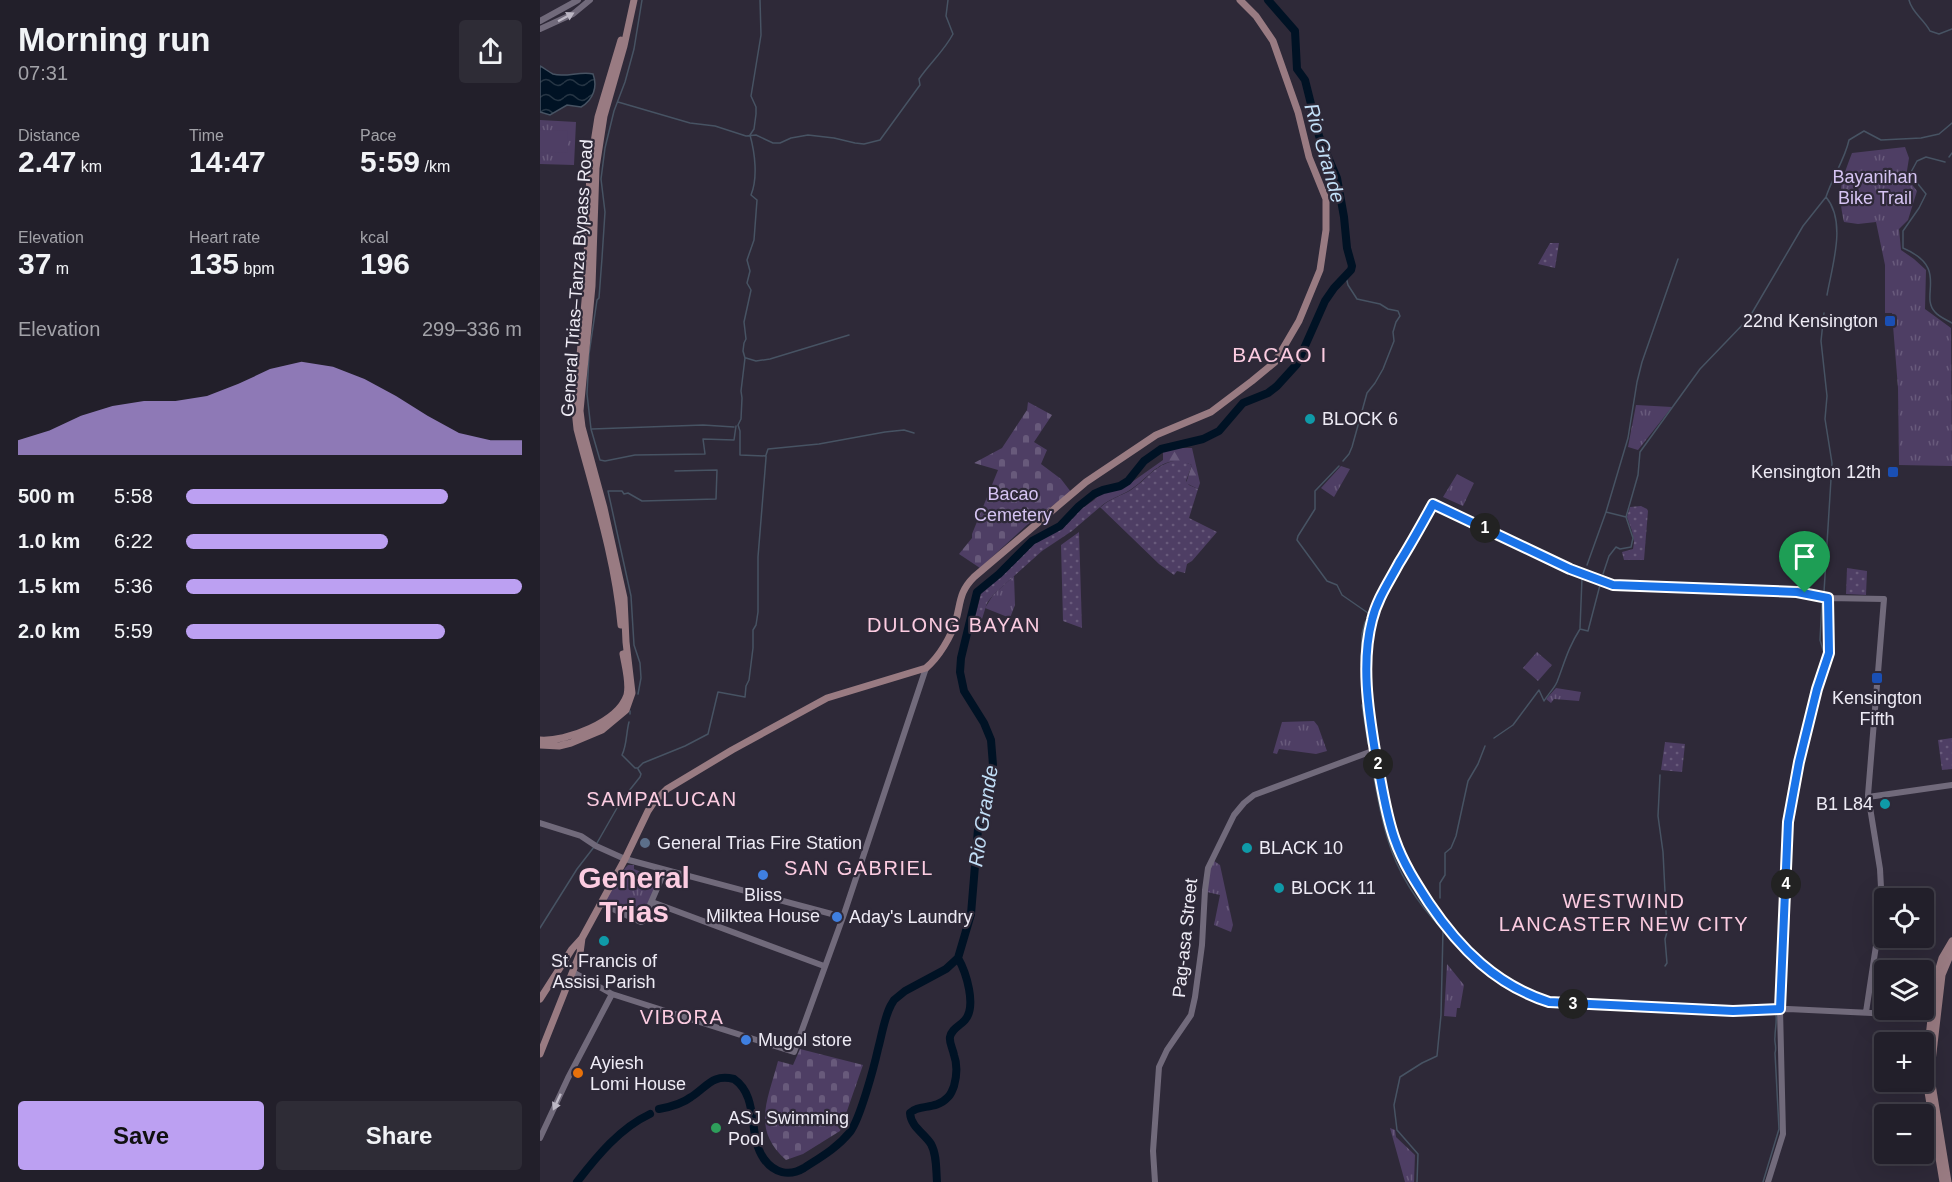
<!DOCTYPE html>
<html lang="en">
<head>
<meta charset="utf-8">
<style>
	:root { --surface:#221f2a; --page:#2e2c36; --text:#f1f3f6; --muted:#a2a2a8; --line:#3f3d47; --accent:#bca0f2 }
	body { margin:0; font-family:Helvetica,sans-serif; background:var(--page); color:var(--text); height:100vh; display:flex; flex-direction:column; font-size:22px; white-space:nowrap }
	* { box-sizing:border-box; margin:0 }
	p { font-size:20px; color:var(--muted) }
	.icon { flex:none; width:33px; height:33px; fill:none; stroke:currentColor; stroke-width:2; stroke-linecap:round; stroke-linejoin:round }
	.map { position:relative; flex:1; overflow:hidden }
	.drawer { display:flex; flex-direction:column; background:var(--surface); width:540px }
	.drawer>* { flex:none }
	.fabs { position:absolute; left:1334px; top:888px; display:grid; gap:12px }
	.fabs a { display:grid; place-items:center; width:60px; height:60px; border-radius:6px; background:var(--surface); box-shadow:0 6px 24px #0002,0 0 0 2px var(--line); font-size:30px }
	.pin { position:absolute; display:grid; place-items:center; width:51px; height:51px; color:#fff; margin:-62px -26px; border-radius:50% 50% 50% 0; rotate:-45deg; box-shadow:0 0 6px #0007 }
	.pin .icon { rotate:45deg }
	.km { position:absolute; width:30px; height:30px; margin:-15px; border-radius:50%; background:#222; color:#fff; font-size:16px; line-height:30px; text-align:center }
	.round { display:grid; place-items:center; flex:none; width:63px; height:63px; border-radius:6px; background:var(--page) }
	.summary { display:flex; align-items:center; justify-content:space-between; height:102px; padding:0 18px }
	h1 { font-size:33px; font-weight:800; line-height:45px }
	.metrics { display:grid; grid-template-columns:repeat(3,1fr); gap:9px; height:102px; padding:6px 18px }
	.metrics div { display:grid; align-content:center }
	.metrics b { font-size:30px; font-weight:800 }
	.metrics small { font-size:16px; font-weight:400 }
	.metrics p { font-size:16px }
	.chart { height:168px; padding:12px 18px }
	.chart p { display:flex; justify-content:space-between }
	.chart svg { width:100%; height:108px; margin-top:6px; fill:var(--accent); opacity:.7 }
	.button { display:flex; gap:12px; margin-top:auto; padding:12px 18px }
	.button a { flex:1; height:69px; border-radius:6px; background:var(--accent); color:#111; font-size:24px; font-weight:800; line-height:69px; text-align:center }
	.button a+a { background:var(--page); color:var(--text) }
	ul { padding:0 18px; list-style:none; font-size:20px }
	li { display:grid; grid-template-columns:96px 72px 1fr; align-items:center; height:45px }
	li i { height:15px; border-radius:8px; background:var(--accent) }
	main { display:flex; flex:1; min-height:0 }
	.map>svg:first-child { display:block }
	.grass { fill:url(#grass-dots) }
	.forest { fill:url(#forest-firs) }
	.cemetery { fill:url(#cemetery-stones) }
	.park { fill:url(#park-tufts) }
	.pitch { fill:#4e3e64 }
	.water { fill:url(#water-waves); stroke:#475363; stroke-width:1.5 }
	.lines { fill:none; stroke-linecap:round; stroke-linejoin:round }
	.stream { stroke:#475363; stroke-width:1.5 }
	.river { stroke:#001224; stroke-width:8 }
	.tertiary { stroke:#716a7b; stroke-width:6 }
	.secondary { stroke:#997b82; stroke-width:7 }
	.oneway { fill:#bcb7c4 }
	.route-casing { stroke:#fff; stroke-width:12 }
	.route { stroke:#1a73e8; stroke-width:8 }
	.transit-dot { fill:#1a4fb4; stroke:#2e2938; stroke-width:2 }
	.culture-dot { fill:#0f9aa8; stroke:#2e2938; stroke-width:2 }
	.service-dot { fill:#5c6f8a; stroke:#2e2938; stroke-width:2 }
	.shop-dot { fill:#3f7fe0; stroke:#2e2938; stroke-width:2 }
	.food-dot { fill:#e8710a; stroke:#2e2938; stroke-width:2 }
	.leisure-dot { fill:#2e9e5b; stroke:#2e2938; stroke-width:2 }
	.labels { text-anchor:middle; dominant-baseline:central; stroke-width:4.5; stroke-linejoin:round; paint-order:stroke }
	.park-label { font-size:18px; fill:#d6c4f3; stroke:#2e2938 }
	.street-label { font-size:18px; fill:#eeebf5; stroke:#2e2938 }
	.poi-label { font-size:18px; fill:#eeebf5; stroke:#2e2938; text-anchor:start }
	.water-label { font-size:20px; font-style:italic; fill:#c2dff7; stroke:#2e2938 }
	.neighbourhood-label { font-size:20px; letter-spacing:1.5px; fill:#fccce1; stroke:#2e2938 }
	.quarter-label { font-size:21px; letter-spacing:1.5px; fill:#fccce1; stroke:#2e2938 }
	.town-label { font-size:30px; font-weight:bold; fill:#fccce1; stroke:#2e2938 }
</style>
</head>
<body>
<main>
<section class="drawer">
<div class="summary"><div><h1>Morning run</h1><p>07:31</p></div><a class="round"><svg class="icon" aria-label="share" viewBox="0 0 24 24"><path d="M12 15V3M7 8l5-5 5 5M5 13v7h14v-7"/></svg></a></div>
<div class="metrics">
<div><p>Distance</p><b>2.47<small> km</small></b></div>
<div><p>Time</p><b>14:47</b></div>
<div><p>Pace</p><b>5:59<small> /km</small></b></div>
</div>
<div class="metrics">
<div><p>Elevation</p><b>37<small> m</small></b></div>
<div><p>Heart rate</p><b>135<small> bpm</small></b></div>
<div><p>kcal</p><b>196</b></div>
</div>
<div class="chart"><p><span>Elevation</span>299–336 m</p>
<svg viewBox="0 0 160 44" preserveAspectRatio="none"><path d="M0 44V38L10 34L20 28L30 24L40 22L50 22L60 20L70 15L80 9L90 6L100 8L110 13L120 20L130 28L140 35L150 38L160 38V44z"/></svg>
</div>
<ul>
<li><b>500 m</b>5:58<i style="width:78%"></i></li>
<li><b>1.0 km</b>6:22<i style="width:60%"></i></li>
<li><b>1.5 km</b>5:36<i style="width:100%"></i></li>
<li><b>2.0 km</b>5:59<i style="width:77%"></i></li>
</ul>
<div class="button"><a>Save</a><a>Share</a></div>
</section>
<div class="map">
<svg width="1412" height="1182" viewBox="0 0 1412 1182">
	<defs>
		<pattern id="grass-dots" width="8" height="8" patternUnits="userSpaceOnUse" patternTransform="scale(1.5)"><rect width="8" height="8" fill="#4e3e64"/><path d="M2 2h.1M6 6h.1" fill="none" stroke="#685a7b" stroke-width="1.8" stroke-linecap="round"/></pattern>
		<pattern id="forest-firs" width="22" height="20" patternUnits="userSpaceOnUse" patternTransform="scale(1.5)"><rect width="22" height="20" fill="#4e3e64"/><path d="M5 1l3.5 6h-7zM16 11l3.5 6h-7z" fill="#685a7b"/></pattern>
		<pattern id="cemetery-stones" width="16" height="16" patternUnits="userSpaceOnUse" patternTransform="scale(1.5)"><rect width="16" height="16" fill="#4e3e64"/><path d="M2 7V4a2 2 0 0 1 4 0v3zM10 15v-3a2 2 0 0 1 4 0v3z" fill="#685a7b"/></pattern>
		<pattern id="park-tufts" width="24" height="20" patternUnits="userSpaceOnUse" patternTransform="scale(1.5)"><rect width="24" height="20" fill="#4e3e64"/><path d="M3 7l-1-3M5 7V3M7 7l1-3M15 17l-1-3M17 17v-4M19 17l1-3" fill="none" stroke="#685a7b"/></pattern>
		<pattern id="water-waves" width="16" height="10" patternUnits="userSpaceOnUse" patternTransform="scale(1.5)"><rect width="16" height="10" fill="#001224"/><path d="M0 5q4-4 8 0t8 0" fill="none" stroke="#263544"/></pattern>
	</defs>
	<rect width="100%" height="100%" fill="#2e2938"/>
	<!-- grass -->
	<path class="grass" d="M1010,243h9l-4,25 -17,-4z
		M640,460l12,5 -6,16 3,4 9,4 -9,29 28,14 -25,29 -5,3 -2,9 -8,-2 -3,4 -15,-11 -59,-57 -28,24 -30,20 -49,44 -6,8 -5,16 -7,-2 6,-23 6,-8 31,-26 15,-16 29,-17 12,-13 20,-14 7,7c8,-8 20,-11 30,-17 19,-13 24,-27 49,-30z
		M1101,506l6,3 1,2 -4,49h-20l-2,-8 11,-3 1,-7 -2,-11 -5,-14 3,-10z
		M539,532l3,96 -19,-7 -2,-76z
		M1307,568l20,3 -1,24 -20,-1z
		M1412,738v31l-10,1 -4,-30z
		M1125,742l20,2 -3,28 -21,-2z"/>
	<!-- forest -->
	<path class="forest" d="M638,448h14l8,35 -2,6 -12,-6 6,-18c-31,-13 -40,11 -62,25 -10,6 -21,9 -30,17l-6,-7 7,-7 12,-2 19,-9 31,-22v-9z"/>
	<!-- cemetery -->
	<path class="cemetery" d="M488,402l24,13 -18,27 13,8 -6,14 20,15 10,13 -44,33 -47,43 -21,-14 13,-16v-4l26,-64 -24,-7 28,-15 25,-38z
		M260,1049l63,16 -23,66 -37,23 -17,6c-35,-31 -18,-60 -8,-99l15,4z"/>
	<!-- park -->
	<path class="park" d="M0,120l36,2 -2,43 -34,-1z
		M1365,147l4,11 -3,19 11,14 -9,29 -9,9 2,21 13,9 12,11 -1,39 26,19 1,138 -53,-1 -1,-77 -6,-75h-7v-48l-9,-43 -18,2 -14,-2c-7,-31 -3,-40 8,-69z
		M1096,405l36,2 -34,43 -10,-3z
		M801,466l9,3 -16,28 -13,-9z
		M917,474l17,9 -11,23 -20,-9z
		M474,576l1,29 -5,13 -25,-10 8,-13z
		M997,652l15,13 -14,16 -15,-13z
		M1016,688l25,4 -2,9 -25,-2 -3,4 -5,-4z
		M774,721l4,5 9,25 -11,3 -37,-5 -2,5 -4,-1 9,-31z
		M674,861l6,4 13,60 -2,7 -17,-7 6,-30 -13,-3 3,-24z
		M88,865h6v4l17,7 6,-2 2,3 -17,43 -7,-2v-5l-16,-7 -5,4 -8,-6 -1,-3 20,-33z
		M907,964l17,21 -4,23h-3l-1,9 -12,-1z
		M850,1128l5,2 1,7 19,18 -1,27h-9z"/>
	<!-- pitch -->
	<path class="pitch" d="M0,130l28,1 -1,22 -27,-1z"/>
	<!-- water -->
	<path class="water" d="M0,66c4,2 9,6 13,8 12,4 27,-3 40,0 5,13 0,26 -12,33l-14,-2 -17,10 -10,-3z"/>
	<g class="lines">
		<!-- stream -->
		<path class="stream" d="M102,0l-8,49 -9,33 -11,29 -9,37 -4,31 4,33 -3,46 -3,40 -2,2 -8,54 -2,40 4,35 9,31 5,1 30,-6 70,-1 -2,-15 31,1 2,-14
			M1369,0c3,13 15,19 21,31l9,3 13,-5
			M78,102l72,21 25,3 31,10 10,-1 17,8h7l11,-5 17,-3 26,3 21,5 9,1 16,-4 40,-55 -1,-6c11,-16 25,-28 34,-45l-7,-18 2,-16
			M1409,157l3,-4
			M1405,162l-19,-5 -9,4 -7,13 16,20 -7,14 -16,23v17c47,20 16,47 32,64 4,5 12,8 17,11
			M1287,295c5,-29 20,-73 -1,-98 6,-19 19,-38 23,-57l15,-9 17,9 40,-2 18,-4 13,-11
			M206,358l10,3 14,-2 79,-24
			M52,429l111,-4 31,2
			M226,455l2,-6 51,-5 66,-12 19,-2 10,3
			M803,461l6,-7 3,-7 15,-54 8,-10 8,-14 11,-28 -1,-9 3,-10 4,-6 -2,-5 -10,-2 -8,-5 -23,-5 -9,-14 -2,-8
			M799,466l-24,25v18l-17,27 -1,4 30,41 10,4 5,10 26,18
			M1066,512l22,-74 9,-56 5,-20 36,-103
			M1047,565l19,-53 20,5
			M1063,574l6,-18 7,-9 4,2 11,-2 2,-9 -7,-21 12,-42 2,-23 60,-83 49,-51 54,-92 23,-29
			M1284,592l8,-129 -7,-44 2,-23 -6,-55 3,-28
			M1040,628l2,-50
			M821,665l1,-31 3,-12
			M1282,666l2,-13 -4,-13 2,-38
			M98,694l3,-16 -1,-15 -6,-18 -3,-49 -23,-105h14l2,3 4,-1 14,8 74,-2 1,-29 -42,1
			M822,705l6,39
			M90,714v-3
			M89,722c-3,11 -2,23 -7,33l13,13h3l5,-5 42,-17 23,-12 10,-42 27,5 1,-11 3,-6 4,-32v-18l3,-5 2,-13v-55l8,-99v-2l-26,-1v-24l-2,-6 3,-6 1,-21 -1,-7 4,-33 -2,-7 1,-8 2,-4 -2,-17 7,-32 -4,-7 3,-12 -3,-11 7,-20 3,-40 -6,-5c7,-17 4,-42 -1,-60l4,-6 2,-15v-7l-5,-11 10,-61 -1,-35
			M954,738l19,-13 26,-35 5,11c4,-7 10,-12 13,-19 8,-21 11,-34 23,-53l8,2 12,-46
			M1260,744l13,-53 6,-17
			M830,754c5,29 9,58 18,86 10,33 31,65 55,90l-2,85 -4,41 -15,7 -22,14 -6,28 3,25 21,24 -1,28
			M1120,775l-2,41 5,36 4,80 -2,7 2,24 -2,3
			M81,801l19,-24 1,-3 -3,-5
			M57,843l20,-35
			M900,898v-15l5,-8v-22l6,-5 5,-12 12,-55 10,-17 7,-18
			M0,928l37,-59 17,-22
			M1223,1182l16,-53 -4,-76c2,-7 -1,-10 0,-16 0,-9 2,-14 1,-22"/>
		<!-- river -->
		<path class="river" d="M119,1109c11,-2 23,-5 32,-12 17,-11 21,-23 43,-18 26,18 13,57 30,80 10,14 25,18 40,9 17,-11 33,-20 46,-36 10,-13 24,-65 28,-83 4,-14 6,-31 13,-44l3,-5 11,-9 41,-22 12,-11 13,-44 7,-85 8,-29 7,-35 -2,-25 -7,-17 -20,-32 -4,-19 1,-14 16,-66 22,-18 33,-33 28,-15 19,-20 15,-12 9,-4 17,-4 8,-5 16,-20 17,-12 42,-10 16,-8 24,-28 25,-10 9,-7 20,-22 28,-63 9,-13 17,-18 1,-4 -5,-18 -3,-31 -7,-39 -18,-42 -14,-56 -8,-11 -2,-38 -27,-31
			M37,1182c20,-26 43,-54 73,-68
			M397,1182c-1,-12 0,-27 -6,-38 -7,-11 -20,-17 -21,-31 8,-9 26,-3 37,-15 4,-3 5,-7 7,-12 3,-11 4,-20 0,-31 -1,-6 -5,-12 -4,-18 2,-9 10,-11 15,-17 12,-14 1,-48 -7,-62"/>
		<!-- tertiary -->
		<path class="tertiary" d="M0,21l38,-21
			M0,29l33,-15 17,-14
			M1328,797l84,-12
			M0,823l41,13 15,10 29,13 218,58
			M112,902l172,64
			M60,903l41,19 2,-1 22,-51
			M33,972l39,22 182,58 49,-135 83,-249
			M1326,1012l16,-106 -2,-37 -12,-74 16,-196 -56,-1 -31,-6 -184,-7 -43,-16 -137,-65c-11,20 -22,40 -34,59 -11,19 -22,36 -27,57 -11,44 -4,92 4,135 6,28 9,58 19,85 8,23 21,43 34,63 31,46 67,82 120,99l184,9 55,-2 146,7
			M0,1138l28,-60 44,-84
			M615,1182l-2,-31 6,-84 8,-17 24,-35 4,-18 7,-52 3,-55 3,-22 26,-53 10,-12 10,-8 121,-45
			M1228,1182l15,-48 -3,-125 8,-187 11,-60 18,-73 12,-36 -1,-55"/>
		<!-- secondary -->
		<path class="secondary" d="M81,625c-6,-67 -27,-131 -44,-196l-2,-19 11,-120 4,-122 8,-51 23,-77
			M0,740c26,2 78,-18 87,-45 3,-12 -2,-29 -4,-41
			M0,745l19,1 12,-3 31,-13 24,-20 6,-17 -6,-51 -2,-44 -20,-90 -22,-81 -2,-16 12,-125 4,-118 8,-52 20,-70 10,-46
			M0,999l32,-50 10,-11 43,-79 23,-48 6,-9 13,-13 65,-39 95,-52 99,-30c13,-11 25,-31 30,-48 5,-18 3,-28 18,-43l112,-95 70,-47 55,-23 41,-31 23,-19 24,-41 21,-51 6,-40v-31l-17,-42 -11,-45 -25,-71 -17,-25 -16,-16
			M0,1054l40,-101 2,-15
			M1403,1182l-18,-108 10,-92 7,-24 10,-17
			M1408,1182l-17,-104v-8l11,-95 10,-24"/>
	</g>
	<!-- one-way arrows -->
	<defs><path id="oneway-solid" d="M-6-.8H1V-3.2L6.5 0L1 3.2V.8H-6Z" transform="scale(1.5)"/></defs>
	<g class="oneway">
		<use href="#oneway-solid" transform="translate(26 17) rotate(-28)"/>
		<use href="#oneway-solid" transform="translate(17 1102) rotate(115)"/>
	</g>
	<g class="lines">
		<!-- route casing -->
		<g class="route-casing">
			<path id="route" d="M893,504l137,65 43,16 184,7 31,6 1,55 -12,36 -18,73 -11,60 -8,187 -47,2 -184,-9c-53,-17 -89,-53 -120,-99 -13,-20 -26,-40 -34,-63 -10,-27 -14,-61 -20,-89 -7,-42 -14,-89 -3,-131 5,-21 17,-38 27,-57 12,-19 23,-39 34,-59z"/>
		</g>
		<!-- route -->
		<use href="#route" class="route"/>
	</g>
	<!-- markers -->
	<g class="transit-dot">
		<rect x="1344" y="315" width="12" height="12" rx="3"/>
		<rect x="1347" y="466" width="12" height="12" rx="3"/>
		<rect x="1331" y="672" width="12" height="12" rx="3"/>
	</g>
	<g class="culture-dot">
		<circle cx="770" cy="419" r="6"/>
		<circle cx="1345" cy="804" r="6"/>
		<circle cx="707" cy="848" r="6"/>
		<circle cx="739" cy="888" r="6"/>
		<circle cx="64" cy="941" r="6"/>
	</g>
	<circle class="service-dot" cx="105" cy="843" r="6"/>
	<g class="shop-dot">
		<circle cx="223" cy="875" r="6"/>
		<circle cx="297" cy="917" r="6"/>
		<circle cx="206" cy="1040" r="6"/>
	</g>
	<circle class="food-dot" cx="38" cy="1073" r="6"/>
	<circle class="leisure-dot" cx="176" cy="1128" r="6"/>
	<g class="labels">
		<!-- park labels -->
		<g class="park-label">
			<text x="1335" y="177">Bayanihan<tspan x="1335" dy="21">Bike Trail</tspan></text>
			<text x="473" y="494">Bacao<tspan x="473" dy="21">Cemetery</tspan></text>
		</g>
		<!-- street labels -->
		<g class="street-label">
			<text transform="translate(37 278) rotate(-86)">General Trias–Tanza Bypass Road</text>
			<text transform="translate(645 938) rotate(-84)">Pag-asa Street</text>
		</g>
		<!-- poi labels -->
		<g class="poi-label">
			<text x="1338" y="321" text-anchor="end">22nd Kensington</text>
			<text x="782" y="419">BLOCK 6</text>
			<text x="1341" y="472" text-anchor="end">Kensington 12th</text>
			<text x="1337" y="698" text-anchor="middle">Kensington<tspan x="1337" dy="21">Fifth</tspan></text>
			<text x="1333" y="804" text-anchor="end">B1 L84</text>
			<text x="117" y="843">General Trias Fire Station</text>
			<text x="719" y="848">BLACK 10</text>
			<text x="751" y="888">BLOCK 11</text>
			<text x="223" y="895" text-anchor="middle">Bliss<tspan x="223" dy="21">Milktea House</tspan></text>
			<text x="309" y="917">Aday's Laundry</text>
			<text x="64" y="961" text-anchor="middle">St. Francis of<tspan x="64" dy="21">Assisi Parish</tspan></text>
			<text x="218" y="1040">Mugol store</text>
			<text x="50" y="1063">Ayiesh<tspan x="50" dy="21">Lomi House</tspan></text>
			<text x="188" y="1118">ASJ Swimming<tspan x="188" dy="21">Pool</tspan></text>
		</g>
		<!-- water labels -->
		<g class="water-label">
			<text transform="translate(785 153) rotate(74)">Rio Grande</text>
			<text transform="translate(443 816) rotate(-81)">Rio Grande</text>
		</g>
		<!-- neighbourhood labels -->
		<g class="neighbourhood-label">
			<text x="414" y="625">DULONG BAYAN</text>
			<text x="122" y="799">SAMPALUCAN</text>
			<text x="319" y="868">SAN GABRIEL</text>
			<text x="1084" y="901">WESTWIND<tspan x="1084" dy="23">LANCASTER NEW CITY</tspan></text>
			<text x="142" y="1017">VIBORA</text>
		</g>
		<!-- quarter labels -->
		<g class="quarter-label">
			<text x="740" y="354">BACAO I</text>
		</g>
		<!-- town labels -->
		<g class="town-label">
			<text x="94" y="877">General<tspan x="94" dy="34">Trias</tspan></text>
		</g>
	</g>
</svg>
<div class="fabs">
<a><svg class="icon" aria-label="locate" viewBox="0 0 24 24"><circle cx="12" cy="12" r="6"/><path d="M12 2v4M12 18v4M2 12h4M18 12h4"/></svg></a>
<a><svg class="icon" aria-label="layers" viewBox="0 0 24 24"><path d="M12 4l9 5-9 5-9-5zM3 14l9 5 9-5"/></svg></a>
<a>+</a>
<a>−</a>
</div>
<div class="pin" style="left:1265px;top:593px;background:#1e9e55"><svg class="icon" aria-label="arrive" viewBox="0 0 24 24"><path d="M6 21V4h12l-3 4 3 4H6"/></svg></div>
<b class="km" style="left:945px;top:528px">1</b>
<b class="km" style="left:838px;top:764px">2</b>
<b class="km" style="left:1033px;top:1004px">3</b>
<b class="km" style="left:1246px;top:884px">4</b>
</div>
</main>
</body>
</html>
